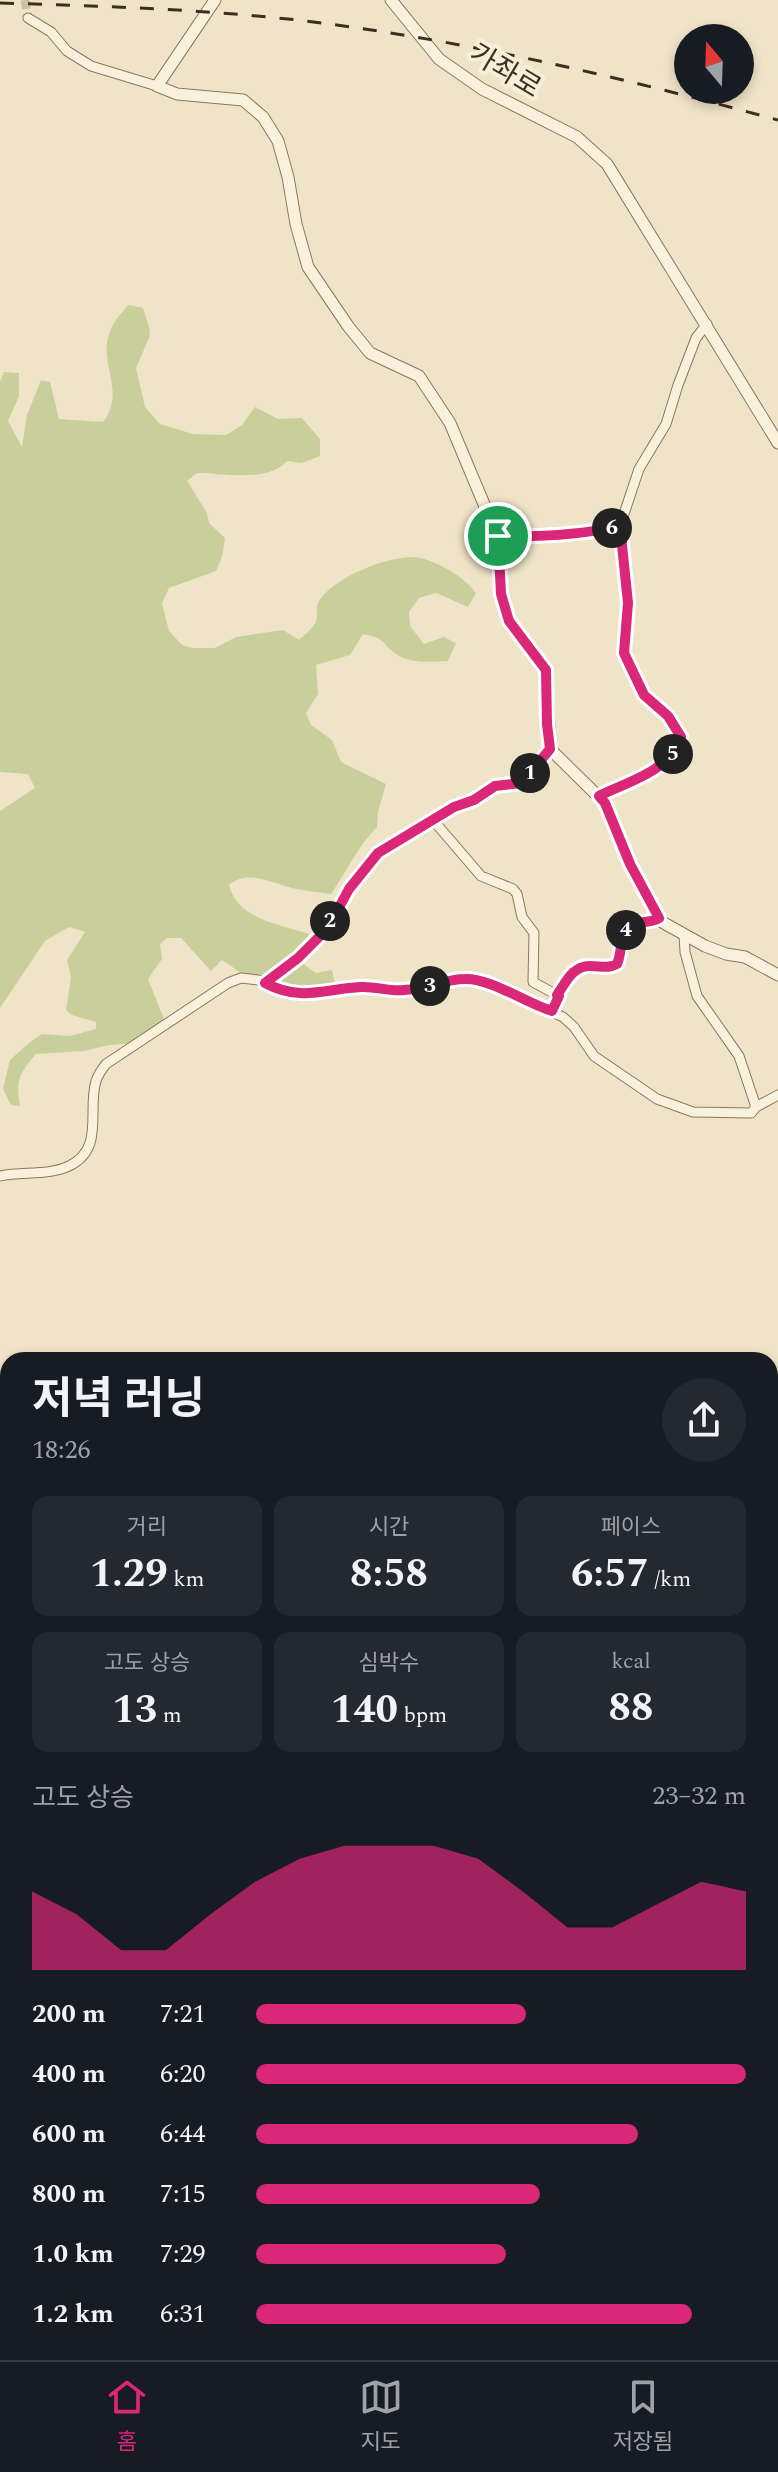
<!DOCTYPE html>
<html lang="ko">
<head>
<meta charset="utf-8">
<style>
	:root { --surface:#171b24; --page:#242831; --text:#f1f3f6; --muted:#9ea1a6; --line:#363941; --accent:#db2777 }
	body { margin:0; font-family:Spectral,"Noto Sans KR",serif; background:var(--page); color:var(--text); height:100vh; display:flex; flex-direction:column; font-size:30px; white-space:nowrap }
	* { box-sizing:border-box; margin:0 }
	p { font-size:26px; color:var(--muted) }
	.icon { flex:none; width:44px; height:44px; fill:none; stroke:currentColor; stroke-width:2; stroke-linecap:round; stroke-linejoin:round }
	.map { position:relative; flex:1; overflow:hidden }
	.side { position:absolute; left:0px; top:1352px; width:778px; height:1008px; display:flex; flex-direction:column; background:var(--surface); border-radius:24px 24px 0 0; box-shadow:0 4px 12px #0003 }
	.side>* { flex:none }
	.needle { width:52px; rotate:341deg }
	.buttons { position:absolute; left:674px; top:24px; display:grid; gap:16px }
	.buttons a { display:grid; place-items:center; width:80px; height:80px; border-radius:50%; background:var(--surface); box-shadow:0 4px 12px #0003; font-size:40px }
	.pin { position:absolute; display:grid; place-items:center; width:68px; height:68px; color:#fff; margin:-34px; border:4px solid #fff; border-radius:50%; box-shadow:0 2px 8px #0007 }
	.km { position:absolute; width:40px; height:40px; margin:-20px; border-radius:50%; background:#222; color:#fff; font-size:22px; line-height:40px; text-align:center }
	.round { display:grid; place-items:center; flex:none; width:84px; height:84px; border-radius:42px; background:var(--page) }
	.headline { display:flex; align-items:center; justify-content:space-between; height:136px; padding:0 32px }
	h1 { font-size:44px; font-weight:700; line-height:60px }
	.stats { display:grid; grid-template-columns:repeat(3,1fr); gap:12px; height:136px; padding:8px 32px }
	.stats div { display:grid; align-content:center; border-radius:16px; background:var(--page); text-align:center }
	.stats b { font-size:40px; font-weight:700 }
	.stats small { font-size:22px; font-weight:400 }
	.stats p { font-size:22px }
	.chart { height:224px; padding:16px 32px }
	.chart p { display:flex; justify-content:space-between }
	.chart svg { width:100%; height:144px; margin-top:8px; fill:var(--accent); opacity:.7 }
	ul { padding:0 32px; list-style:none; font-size:26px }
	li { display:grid; grid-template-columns:128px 96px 1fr; align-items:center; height:60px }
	li i { height:20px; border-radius:10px; background:var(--accent) }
	.tab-bar { display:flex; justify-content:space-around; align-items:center; height:112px; border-top:2px solid var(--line); background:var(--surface); font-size:22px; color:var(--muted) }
	.tab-bar a { display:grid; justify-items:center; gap:4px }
	.tab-bar .current { color:var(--accent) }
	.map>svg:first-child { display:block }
	.farmland { fill:#e6deb5 }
	.green { fill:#c9cf9b }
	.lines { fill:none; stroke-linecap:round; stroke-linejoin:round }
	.stream { stroke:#6f938a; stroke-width:3 }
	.minor-tunnel { stroke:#ccc0a6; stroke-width:9; stroke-dasharray:9 4.5; stroke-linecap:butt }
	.minor-casing { stroke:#8d765c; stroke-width:11 }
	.tertiary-casing { stroke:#8d765c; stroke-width:13 }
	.minor { stroke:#faf1dc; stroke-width:9 }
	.tertiary { stroke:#faf1dc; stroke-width:11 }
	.rail { stroke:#3d2e20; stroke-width:3; stroke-dasharray:14 14; stroke-linecap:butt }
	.route-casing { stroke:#fff; stroke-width:16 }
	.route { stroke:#db2777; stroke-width:10 }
	.labels { text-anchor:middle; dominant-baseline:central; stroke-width:8; stroke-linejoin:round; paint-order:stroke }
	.street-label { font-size:28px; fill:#3d2e20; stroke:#f7eed8 }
</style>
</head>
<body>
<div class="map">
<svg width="778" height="2360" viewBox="0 0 778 2360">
	<rect width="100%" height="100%" fill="#f0e4c8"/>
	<!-- farmland -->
	<path class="farmland" d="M0,1594l8,5v221l-8,3z"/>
	<!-- green -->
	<path class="green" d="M129,305l14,3 7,22 -1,8 -13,30 9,39 15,17 33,10 33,1 16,-10 13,-18 23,12 24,-1 18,21v17l-18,7 -15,-2c-19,22 -64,12 -90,12l-10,8 20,32 2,10 16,15 -3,19 -6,14 -47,17 -7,15 7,28 13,14 11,3h22l21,-11 47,-7 16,10c5,-5 14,-12 17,-18 2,-9 -1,-17 5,-24 17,-22 63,-40 90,-41 21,0 53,19 65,36l-8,14 -32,-14 -17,5 -10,14 1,14 14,18 20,-7 12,6 -8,18c-16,1 -38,3 -52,-7 -16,-12 -9,-15 -33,-20l-13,21 -34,10 2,29 -12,19 5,12 21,15 9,22 45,22 -8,28 -1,15c-19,19 -30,44 -46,67 -13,-2 -27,-3 -39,-6 -20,-5 -45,-19 -63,-3 8,34 50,39 80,49l-10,27 17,12 16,-3 3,15 -8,12c-59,9 -60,-8 -105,-37l-11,11 -30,-33h-14l-7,6 2,15 -14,20 20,50 -21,13 -38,3 -25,6 -48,3c-18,21 -20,26 -16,52l-9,-1 -8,-16 7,-29 19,-17 13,-9 28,2 26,-7v-7l-24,-7 -6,-5 5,-32 -4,-18 18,-28 -16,-5 -24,14 -45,67v-197l35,-23 -7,-14 -28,-2v-390l4,-10 15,1v23l-11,25 14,26 5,-32 14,-35 9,2 9,37 44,3c30,-39 -24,-70 26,-117z
		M770,1704l8,4v556l-8,-2z
		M0,1977l8,2v118l-8,3z
		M209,2352h114l-9,8h-113z"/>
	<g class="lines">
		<!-- stream -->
		<path class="stream" d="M0,1572l8,3
			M617,2360v-8"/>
		<!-- minor-tunnel -->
		<path class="minor-tunnel" d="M25,0l3,18"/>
		<!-- minor casing -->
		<g class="minor-casing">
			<path id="minor" d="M28,18l23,14 16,19 24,15 66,20
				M498,536c40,1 83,-1 122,-10
				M599,796c30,-15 70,-24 82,-59l-13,-21 -24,-21 -20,-42 4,-50 -8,-77 19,-57 27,-45 12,-39 18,-47 11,-14
				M433,820l48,56 32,13 4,5 5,23 12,16 -1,49 24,13
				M684,935l1,17 12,44 42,60 17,51
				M265,983l33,-25 21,-21 16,-22 14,-26 29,-36 35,-23 41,-23 20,-7 21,-14 27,-3 28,-34
				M552,1011l7,-15 -2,-1c9,-13 16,-30 34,-29 11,0 17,3 26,-2 6,-13 1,-34 17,-40 9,-3 17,-1 25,-6
				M0,1176c22,-5 48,0 69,-10 36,-17 18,-56 27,-85 2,-6 6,-12 10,-17l122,-81 13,-5 17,2 34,14 17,1 54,-8 38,4 63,-12 17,2 82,36 11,10 20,29 63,43 36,13 58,1 5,-6 22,-12
				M0,1550l8,3
				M0,1586l8,5
				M0,1972l8,2
				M770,2303l8,-3
				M496,2352l10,8
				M468,2360l18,-8
				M595,2360l1,-8"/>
		</g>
		<!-- tertiary casing -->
		<g class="tertiary-casing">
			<path id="tertiary" d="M215,0l-58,86 20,8 66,6 20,17 15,24 10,36 8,47 12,43 40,59 22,27 49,23 31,47 49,117 2,54 8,27 37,49 4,79 55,54 25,61 32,58 43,24 21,8 19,3 33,18
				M391,0l48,59 43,30 95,48 30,27 171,279"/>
		</g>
		<!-- minor -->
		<use href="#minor" class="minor"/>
		<!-- tertiary -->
		<use href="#tertiary" class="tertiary"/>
		<!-- rail -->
		<path class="rail" d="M0,3c99,3 198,6 297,17 163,19 323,57 481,100"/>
	</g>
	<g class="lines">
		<!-- route casing -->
		<g class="route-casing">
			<path id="route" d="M620,526l8,77 -4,50 20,42 24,21 13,21c-12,35 -52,44 -82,59l6,7 25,61 29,54c-8,5 -16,3 -25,6 -16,6 -11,28 -17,40 -9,5 -16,2 -26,2 -18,-1 -25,16 -34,29l2,1 -7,15c-26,-8 -62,-33 -87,-32 -20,0 -40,10 -61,11 -14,2 -29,-4 -43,-3 -37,2 -60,15 -96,-4l33,-25 21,-21 16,-22 14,-26 29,-36 76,-46 20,-7 21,-14 27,-3 28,-34 -3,-25 -1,-54 -37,-49 -8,-27 -3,-58c40,1 83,-1 122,-10z"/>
		</g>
		<!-- route -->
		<use href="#route" class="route"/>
	</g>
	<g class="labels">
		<!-- street labels -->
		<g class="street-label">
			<text transform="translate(505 71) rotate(31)">가좌로</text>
		</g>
	</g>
</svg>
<div class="buttons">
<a><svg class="needle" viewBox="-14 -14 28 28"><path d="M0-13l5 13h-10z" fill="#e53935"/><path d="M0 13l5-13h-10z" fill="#9ea1a6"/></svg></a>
</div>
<div class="pin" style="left:498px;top:536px;background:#1e9e55"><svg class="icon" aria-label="arrive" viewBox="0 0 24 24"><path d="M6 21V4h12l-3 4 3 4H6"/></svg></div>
<b class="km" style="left:530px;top:773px">1</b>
<b class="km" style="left:330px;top:921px">2</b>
<b class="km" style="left:430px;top:986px">3</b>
<b class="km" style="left:626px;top:930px">4</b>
<b class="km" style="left:673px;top:754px">5</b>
<b class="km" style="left:612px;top:528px">6</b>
<section class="side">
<div class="headline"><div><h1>저녁 러닝</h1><p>18:26</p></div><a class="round"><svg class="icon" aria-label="share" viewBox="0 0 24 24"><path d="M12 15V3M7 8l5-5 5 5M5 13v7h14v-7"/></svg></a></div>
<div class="stats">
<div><p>거리</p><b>1.29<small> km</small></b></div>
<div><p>시간</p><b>8:58</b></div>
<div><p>페이스</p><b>6:57<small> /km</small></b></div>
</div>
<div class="stats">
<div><p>고도 상승</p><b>13<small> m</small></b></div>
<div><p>심박수</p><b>140<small> bpm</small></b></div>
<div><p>kcal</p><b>88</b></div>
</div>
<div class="chart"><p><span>고도 상승</span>23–32 m</p>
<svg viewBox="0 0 160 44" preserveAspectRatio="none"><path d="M0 44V20L10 27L20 38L30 38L40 27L50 17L60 10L70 6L80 6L90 6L100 10L110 20L120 31L130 31L140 24L150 17L160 20V44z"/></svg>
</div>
<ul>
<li><b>200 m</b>7:21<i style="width:55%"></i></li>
<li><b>400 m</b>6:20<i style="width:100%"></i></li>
<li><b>600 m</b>6:44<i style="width:78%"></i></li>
<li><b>800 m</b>7:15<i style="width:58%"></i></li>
<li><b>1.0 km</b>7:29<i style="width:51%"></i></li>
<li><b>1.2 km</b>6:31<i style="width:89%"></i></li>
</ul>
</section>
</div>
<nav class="tab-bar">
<a class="current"><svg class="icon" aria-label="home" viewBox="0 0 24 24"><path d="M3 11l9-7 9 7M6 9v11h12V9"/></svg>홈</a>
<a><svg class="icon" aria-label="map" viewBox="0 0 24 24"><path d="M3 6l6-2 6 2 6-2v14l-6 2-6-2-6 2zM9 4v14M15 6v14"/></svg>지도</a>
<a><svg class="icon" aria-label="saved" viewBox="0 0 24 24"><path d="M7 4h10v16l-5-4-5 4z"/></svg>저장됨</a>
</nav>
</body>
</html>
